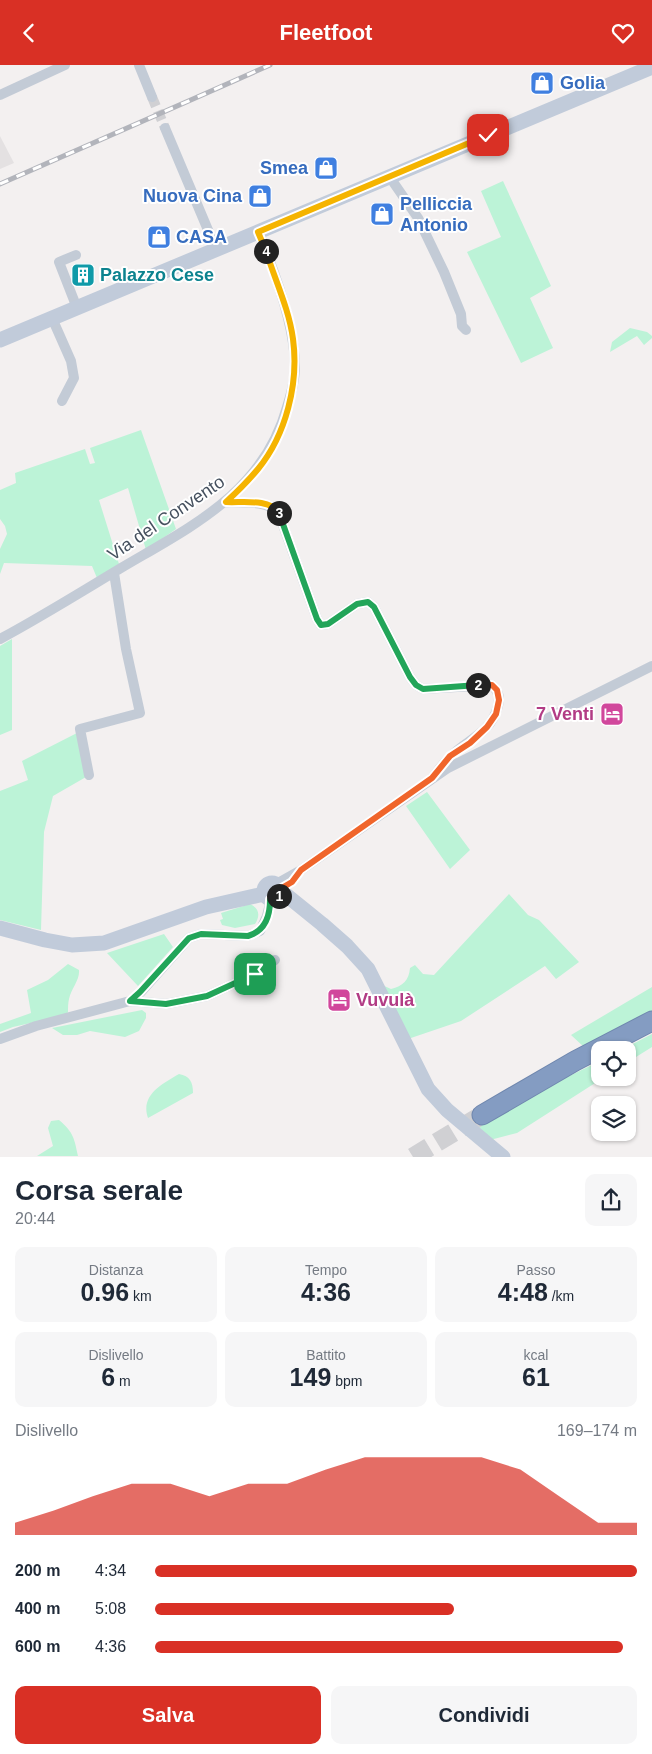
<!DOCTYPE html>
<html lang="it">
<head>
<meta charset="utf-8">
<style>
	:root { --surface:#fff; --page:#f6f6f7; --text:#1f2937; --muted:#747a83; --accent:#d93025 }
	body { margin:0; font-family:Arial,sans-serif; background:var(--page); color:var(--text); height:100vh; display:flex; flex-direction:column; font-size:19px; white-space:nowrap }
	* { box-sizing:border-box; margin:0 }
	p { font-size:16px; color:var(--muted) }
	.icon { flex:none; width:28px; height:28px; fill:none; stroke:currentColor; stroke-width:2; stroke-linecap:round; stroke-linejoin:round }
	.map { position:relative; height:1092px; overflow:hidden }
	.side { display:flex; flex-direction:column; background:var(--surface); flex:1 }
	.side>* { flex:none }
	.fabs { position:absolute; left:591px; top:976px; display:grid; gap:10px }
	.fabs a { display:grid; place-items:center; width:45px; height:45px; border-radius:10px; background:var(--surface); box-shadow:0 1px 4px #0004; font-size:25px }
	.pin { position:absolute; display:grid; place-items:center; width:42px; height:42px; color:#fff; margin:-21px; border-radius:10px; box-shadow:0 2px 8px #0006 }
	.km { position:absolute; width:25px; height:25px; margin:-12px; border-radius:50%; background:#222; color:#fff; font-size:14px; line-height:25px; text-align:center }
	.round { display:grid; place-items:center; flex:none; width:52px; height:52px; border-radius:10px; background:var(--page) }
	.head { display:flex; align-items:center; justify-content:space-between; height:85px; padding:0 15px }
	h1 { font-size:28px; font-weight:800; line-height:38px }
	.figures { display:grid; grid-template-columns:repeat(3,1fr); gap:8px; height:85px; padding:5px 15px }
	.figures div { display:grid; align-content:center; border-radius:10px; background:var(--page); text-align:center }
	.figures b { font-size:25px; font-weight:800 }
	.figures small { font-size:14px; font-weight:400 }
	.figures p { font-size:14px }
	.chart { height:140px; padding:10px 15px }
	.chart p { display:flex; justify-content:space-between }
	.chart svg { width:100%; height:90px; margin-top:5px; fill:var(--accent); opacity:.7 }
	.button { display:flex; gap:10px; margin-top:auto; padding:10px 15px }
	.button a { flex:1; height:58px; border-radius:10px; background:var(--accent); color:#fff; font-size:20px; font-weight:800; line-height:58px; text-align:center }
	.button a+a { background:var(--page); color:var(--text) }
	ul { padding:0 15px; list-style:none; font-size:16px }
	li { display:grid; grid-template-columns:80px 60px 1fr; align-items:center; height:38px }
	li i { height:12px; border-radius:6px; background:var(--accent) }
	header { display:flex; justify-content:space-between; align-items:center; height:65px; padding:0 15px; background:var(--accent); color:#fff; font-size:22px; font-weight:800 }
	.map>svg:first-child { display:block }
	.education { fill:#e4e1e2 }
	.green { fill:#bcf3d7 }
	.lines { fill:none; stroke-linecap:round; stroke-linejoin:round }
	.street-tunnel { stroke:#d0d0d3; stroke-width:10; stroke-dasharray:10 5; stroke-linecap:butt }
	.highway-tunnel { stroke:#d0d0d3; stroke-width:19; stroke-dasharray:19 9; stroke-linecap:butt }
	.highway-casing { stroke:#6f87ae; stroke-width:21 }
	.street { stroke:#c3cbd6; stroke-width:10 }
	.secondary { stroke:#c1cbda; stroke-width:15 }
	.highway { stroke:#849cc2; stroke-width:19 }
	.rail-casing { stroke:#b2b4bb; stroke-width:5 }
	.rail { stroke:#fff; stroke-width:3; stroke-dasharray:9; stroke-linecap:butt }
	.split-1-casing { stroke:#fff; stroke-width:10 }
	.split-2-casing { stroke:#fff; stroke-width:10 }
	.split-3-casing { stroke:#fff; stroke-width:10 }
	.split-4-casing { stroke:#fff; stroke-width:10 }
	.split-5-casing { stroke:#fff; stroke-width:10 }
	.split-1 { stroke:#22a559; stroke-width:6 }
	.split-2 { stroke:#f0652b; stroke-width:6 }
	.split-3 { stroke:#22a559; stroke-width:6 }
	.split-4 { stroke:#f5b400; stroke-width:6 }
	.split-5 { stroke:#f5b400; stroke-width:6 }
	.labels { text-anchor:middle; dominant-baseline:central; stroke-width:4; stroke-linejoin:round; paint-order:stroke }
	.shop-label { font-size:18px; font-weight:bold; fill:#366cbe; stroke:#fff; text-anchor:start }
	.culture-label { font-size:18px; font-weight:bold; fill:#0d838f; stroke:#fff; text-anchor:start }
	.street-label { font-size:18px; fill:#46515f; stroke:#fff }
	.hotel-label { font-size:18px; font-weight:bold; fill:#b23c85; stroke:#fff; text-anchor:end }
</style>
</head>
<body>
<header><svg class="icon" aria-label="back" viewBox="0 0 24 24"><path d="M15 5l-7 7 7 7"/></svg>Fleetfoot<svg class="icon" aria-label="heart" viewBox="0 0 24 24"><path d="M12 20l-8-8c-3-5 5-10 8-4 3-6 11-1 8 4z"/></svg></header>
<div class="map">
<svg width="652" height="1092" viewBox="0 0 652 1092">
	<rect width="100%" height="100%" fill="#f3f0f0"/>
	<!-- education -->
	<path class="education" d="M0,71l14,27 -14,6z"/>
	<!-- green -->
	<path class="green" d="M503,116l48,105 -21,12 23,50 -32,15 -54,-111 34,-15 -20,-46z
		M630,263l17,4 5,4v2l-8,7 -7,-9 -27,16 2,-10z
		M141,365l35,99 -30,21 -18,-62 -29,12 20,64 -22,14 -5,-12 -88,-3 -4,11v-25l7,-15 -2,-8 -5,-7v-29l16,-7 -1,-10 70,-24 5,15 5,-1 -5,-15z
		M12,574v91l-12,5v-89z
		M77,668l9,44 -33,19 -9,36 -3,98 -41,-10v-129l28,-11 -6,-19z
		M427,727l43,58 -20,19 -44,-63z
		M509,829l19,21 11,5 40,42 -23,17 -11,-13 -84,55 -53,18 -26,-54 9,4c12,-3 18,-9 19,-21l5,-3 8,9 11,1z
		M250,839c10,5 10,12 5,20l-20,4 -13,-3 -2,-5 3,-1 -2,-6z
		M164,869l9,13 -35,39 -31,-33z
		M68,899l11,6c1,10 -8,19 -10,29 -1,4 -1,9 -1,13l-2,3 -53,12 -13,5v-8l31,-11 -4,-23 21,-10z
		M652,922v26l-68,34 -13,-12z
		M142,945l4,3v5l-7,13 -14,6 -35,-6 -13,4h-14l-11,-7z
		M652,969v13l-24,15v-12h-7z
		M600,996v16l3,1 -86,55 -27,7 -14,-12 81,-46z
		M179,1009c11,2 14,8 14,19l-45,25c-8,-23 14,-34 31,-44z
		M59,1055c15,13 15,18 19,36h-41l16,-10 -5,-18 3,-7z"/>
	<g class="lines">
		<!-- street-tunnel -->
		<path class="street-tunnel" d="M152,32l13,31"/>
		<!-- highway-tunnel -->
		<path class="highway-tunnel" d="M413,1092l69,-42"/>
		<!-- highway casing -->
		<g class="highway-casing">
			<path id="highway" d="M482,1050l93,-54 77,-40"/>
		</g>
		<!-- street -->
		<path class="street" d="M139,0l13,32
			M0,30l65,-30
			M165,63l51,121
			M389,111l29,42 26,54 17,42 1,12 4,4
			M76,190l-17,7 18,46
			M52,253l19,43 3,17 -12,23
			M226,437c18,1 37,-2 52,9l39,108 4,6 7,-1 29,-20 11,-2 6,5 36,70 6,8 7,4 69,-4c7,7 8,12 6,21 -7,28 -31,33 -48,51 -7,6 -12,14 -18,21
			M0,574c41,-22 81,-47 121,-71 71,-42 142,-75 166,-161 4,-12 7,-24 8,-37 1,-43 -20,-98 -37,-138
			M89,710l-9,-46 60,-16 -14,-64 -12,-76
			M276,819l25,-14 147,-102 204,-102
			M130,936l36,3 41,-8 48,-22 20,-14
			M0,974l36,-13 94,-25 11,-9 48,-54 12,-4 47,2 12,-5 7,-15 4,-16"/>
		<!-- secondary -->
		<path class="secondary" d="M0,275l652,-273
			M264 826a8 8 0 1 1 16 0a8 8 0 1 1-16 0Z
			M280,825l42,34 25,22 21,23 60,120 19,21 56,47
			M0,863l45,12 27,5 32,-2 102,-36 58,-13"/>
		<!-- highway -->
		<use href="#highway" class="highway"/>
		<!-- rail casing -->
		<g class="rail-casing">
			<path id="rail" d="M0,119l270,-119"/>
		</g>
		<!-- rail -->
		<use href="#rail" class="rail"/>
	</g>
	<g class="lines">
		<!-- split-1 casing -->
		<g class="split-1-casing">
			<path id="split-1" d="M255,909l-48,22 -41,8 -36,-3 10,-9 49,-54 12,-4 47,2c17,-5 22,-20 22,-36l6,-1 3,-3"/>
		</g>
		<!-- split-2 casing -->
		<g class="split-2-casing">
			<path id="split-2" d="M279,831l1,-7 12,-7 9,-12 131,-92 18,-22 20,-13 17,-16 9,-13 3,-14 -2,-10 -5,-5h-14"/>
		</g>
		<!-- split-3 casing -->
		<g class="split-3-casing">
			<path id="split-3" d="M279,448l38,106 4,6 7,-1 29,-20 11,-2 6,5 36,70 6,8 7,4 55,-4"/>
		</g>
		<!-- split-4 casing -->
		<g class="split-4-casing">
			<path id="split-4" d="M266,186c9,29 23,58 27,88 6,44 -7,96 -35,130 -10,12 -21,23 -32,33 16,1 43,-4 53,11"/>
		</g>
		<!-- split-5 casing -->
		<g class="split-5-casing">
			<path id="split-5" d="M266,186l-8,-19 230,-97"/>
		</g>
		<!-- split-1 -->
		<use href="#split-1" class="split-1"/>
		<!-- split-2 -->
		<use href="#split-2" class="split-2"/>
		<!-- split-3 -->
		<use href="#split-3" class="split-3"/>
		<!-- split-4 -->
		<use href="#split-4" class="split-4"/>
		<!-- split-5 -->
		<use href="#split-5" class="split-5"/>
	</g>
	<!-- icons -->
	<defs>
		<g id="shop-square" transform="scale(1.25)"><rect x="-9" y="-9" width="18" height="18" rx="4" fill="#3f7fe0" stroke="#fff"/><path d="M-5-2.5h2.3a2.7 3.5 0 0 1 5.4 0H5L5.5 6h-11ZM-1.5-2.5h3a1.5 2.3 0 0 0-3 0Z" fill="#fff"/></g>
		<g id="building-square" transform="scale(1.25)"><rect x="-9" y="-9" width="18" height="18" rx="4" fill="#0f9aa8" stroke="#fff"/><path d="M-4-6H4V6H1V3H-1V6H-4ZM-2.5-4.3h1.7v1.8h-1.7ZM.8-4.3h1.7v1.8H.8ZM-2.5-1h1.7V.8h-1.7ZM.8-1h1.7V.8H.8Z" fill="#fff"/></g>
		<g id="hotel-square" transform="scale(1.25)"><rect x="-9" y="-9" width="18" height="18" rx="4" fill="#d1479c" stroke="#fff"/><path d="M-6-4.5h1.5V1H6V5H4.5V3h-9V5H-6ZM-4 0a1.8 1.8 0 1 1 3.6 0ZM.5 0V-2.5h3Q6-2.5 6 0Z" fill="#fff"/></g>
	</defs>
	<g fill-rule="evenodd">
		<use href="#shop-square" x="542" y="18"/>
		<use href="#shop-square" x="326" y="103"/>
		<use href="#shop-square" x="260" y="131"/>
		<use href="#shop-square" x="382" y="149"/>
		<use href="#shop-square" x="159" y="172"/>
		<use href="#building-square" x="83" y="210"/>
		<use href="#hotel-square" x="612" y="649"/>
		<use href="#hotel-square" x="339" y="935"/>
	</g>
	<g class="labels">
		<!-- shop labels -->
		<g class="shop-label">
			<text x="560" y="18">Golia</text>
			<text x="308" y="103" text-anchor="end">Smea</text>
			<text x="242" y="131" text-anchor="end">Nuova Cina</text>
			<text x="400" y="139">Pelliccia<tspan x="400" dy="21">Antonio</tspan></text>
			<text x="176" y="172">CASA</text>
		</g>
		<!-- culture labels -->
		<g class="culture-label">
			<text x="100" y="210">Palazzo Cese</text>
		</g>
		<!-- street labels -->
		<g class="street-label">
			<text transform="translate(166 453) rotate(-34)">Via del Convento</text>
		</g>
		<!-- hotel labels -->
		<g class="hotel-label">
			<text x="594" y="649">7 Venti</text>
			<text x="356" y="935" text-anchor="start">Vuvulà</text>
		</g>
	</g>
</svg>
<div class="fabs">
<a><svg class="icon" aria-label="locate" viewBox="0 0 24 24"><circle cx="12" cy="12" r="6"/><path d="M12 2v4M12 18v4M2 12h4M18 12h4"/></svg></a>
<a><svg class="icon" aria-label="layers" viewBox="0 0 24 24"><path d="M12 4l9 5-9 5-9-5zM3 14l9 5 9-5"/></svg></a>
</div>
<div class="pin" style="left:255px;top:909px;background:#1e9e55"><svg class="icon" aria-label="arrive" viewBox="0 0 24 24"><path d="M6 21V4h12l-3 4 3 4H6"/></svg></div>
<div class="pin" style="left:488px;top:70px;background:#d93025"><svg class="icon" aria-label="check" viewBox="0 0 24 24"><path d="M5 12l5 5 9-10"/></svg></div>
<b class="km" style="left:279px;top:831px">1</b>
<b class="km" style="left:478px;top:620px">2</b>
<b class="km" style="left:279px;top:448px">3</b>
<b class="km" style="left:266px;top:186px">4</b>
</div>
<section class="side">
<div class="head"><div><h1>Corsa serale</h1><p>20:44</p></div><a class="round"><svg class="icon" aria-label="share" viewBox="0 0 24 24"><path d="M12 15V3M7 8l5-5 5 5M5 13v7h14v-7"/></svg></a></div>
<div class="figures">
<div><p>Distanza</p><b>0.96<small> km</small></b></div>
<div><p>Tempo</p><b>4:36</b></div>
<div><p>Passo</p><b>4:48<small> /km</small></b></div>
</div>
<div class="figures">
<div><p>Dislivello</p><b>6<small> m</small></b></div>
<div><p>Battito</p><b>149<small> bpm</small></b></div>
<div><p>kcal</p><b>61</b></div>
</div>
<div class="chart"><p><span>Dislivello</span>169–174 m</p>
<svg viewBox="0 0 160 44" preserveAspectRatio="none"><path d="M0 44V38L10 32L20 25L30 19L40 19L50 25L60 19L70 19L80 12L90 6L100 6L110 6L120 6L130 12L140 25L150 38L160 38V44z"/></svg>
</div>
<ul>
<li><b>200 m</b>4:34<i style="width:100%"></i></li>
<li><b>400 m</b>5:08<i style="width:62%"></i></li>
<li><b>600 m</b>4:36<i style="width:97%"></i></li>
</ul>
<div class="button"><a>Salva</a><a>Condividi</a></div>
</section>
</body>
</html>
